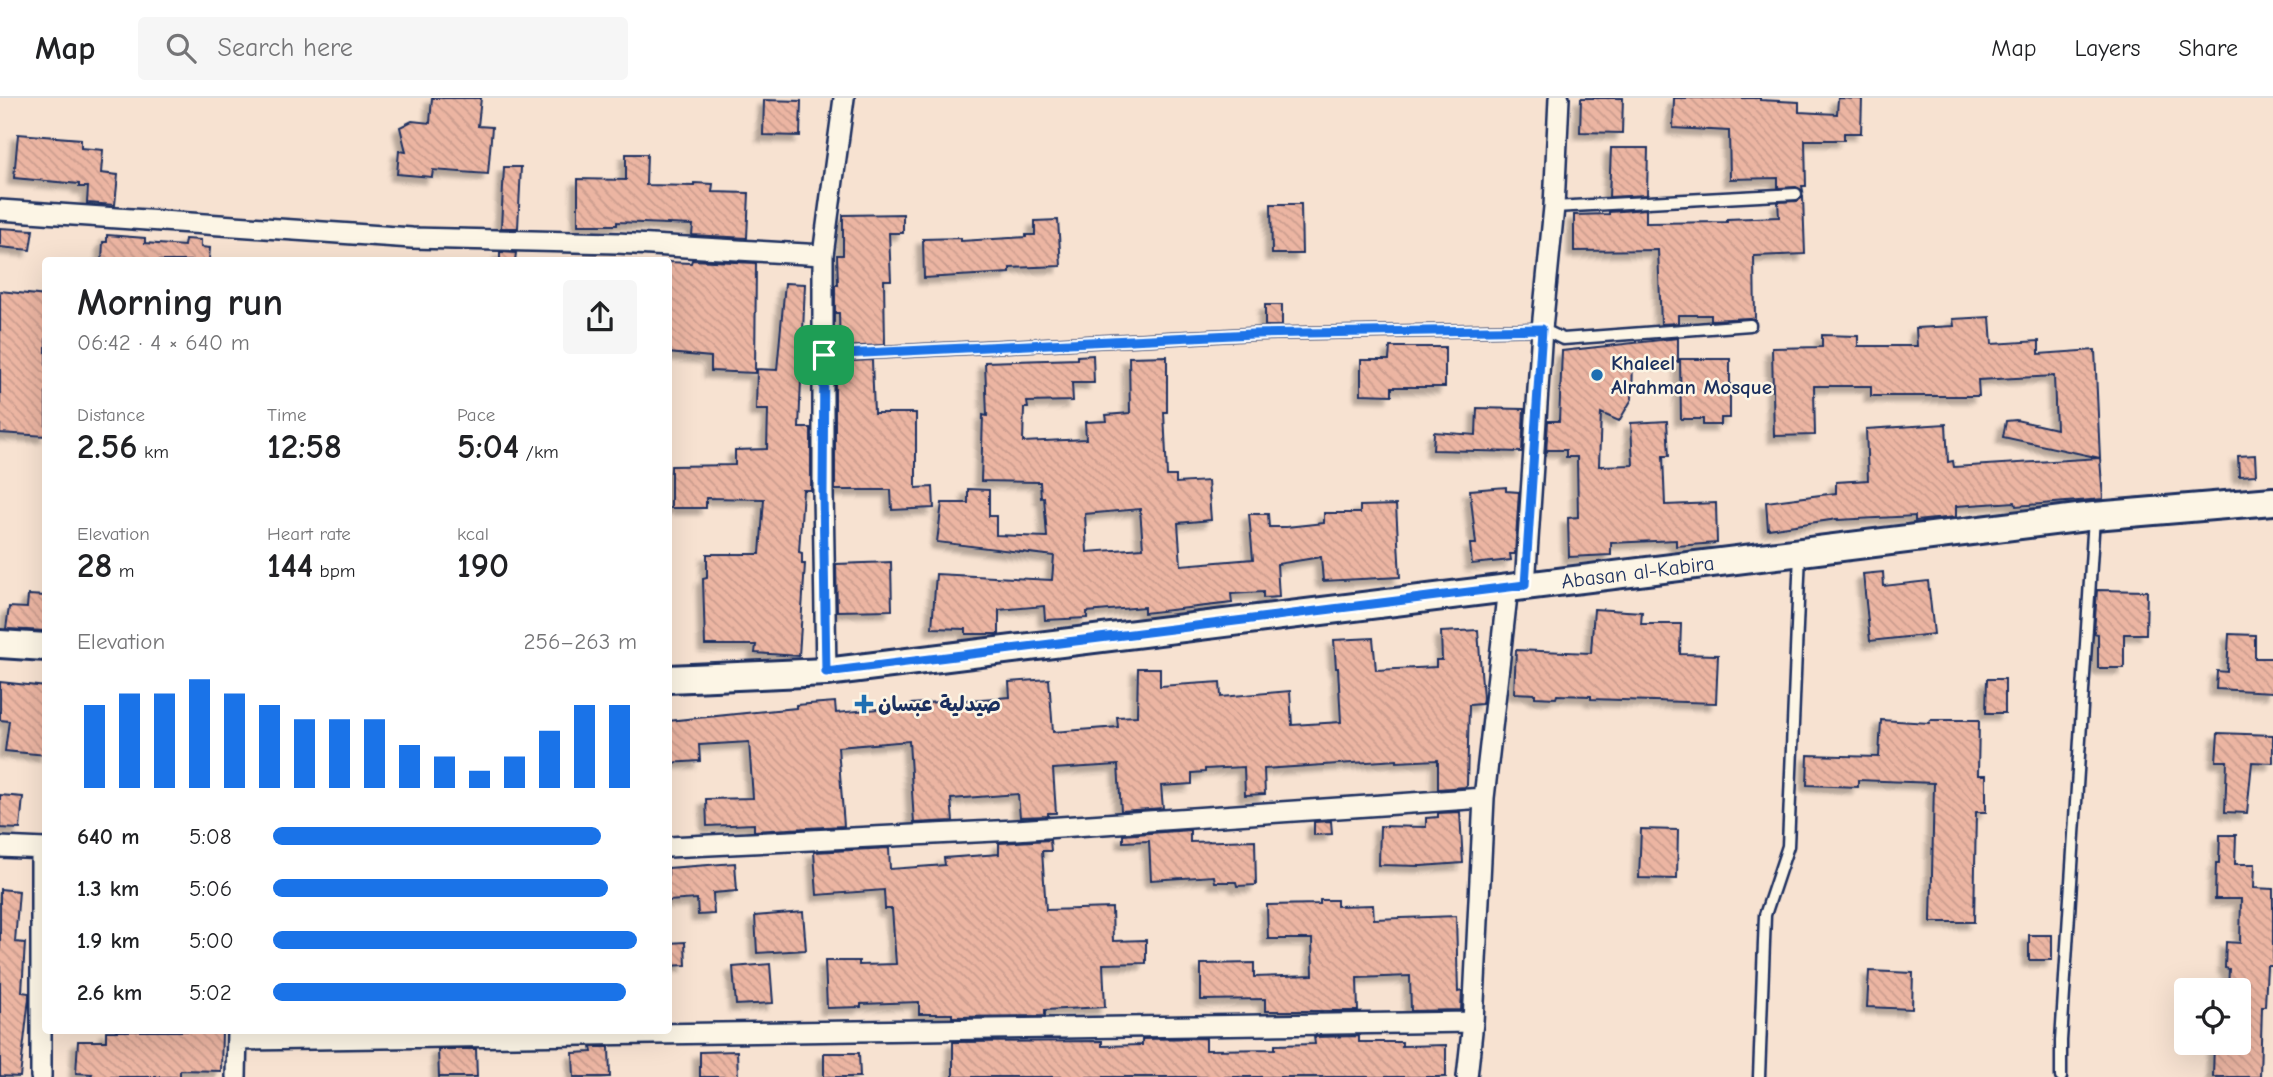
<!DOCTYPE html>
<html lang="en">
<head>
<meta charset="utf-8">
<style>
	:root { --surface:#fff; --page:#f6f6f6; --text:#202124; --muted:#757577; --line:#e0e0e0; --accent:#1a73e8 }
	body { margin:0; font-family:"Comic Neue","Playpen Sans Arabic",sans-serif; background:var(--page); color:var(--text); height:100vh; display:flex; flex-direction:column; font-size:26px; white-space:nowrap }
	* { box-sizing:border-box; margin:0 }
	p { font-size:23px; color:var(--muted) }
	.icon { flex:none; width:38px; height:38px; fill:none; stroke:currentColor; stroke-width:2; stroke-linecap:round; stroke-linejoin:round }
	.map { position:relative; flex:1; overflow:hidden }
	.panel { position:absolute; left:42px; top:159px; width:630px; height:777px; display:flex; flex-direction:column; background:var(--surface); border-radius:7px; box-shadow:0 7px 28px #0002 }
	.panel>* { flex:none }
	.buttons { position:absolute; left:2174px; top:880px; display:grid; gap:14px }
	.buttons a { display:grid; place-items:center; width:77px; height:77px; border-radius:7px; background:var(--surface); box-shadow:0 7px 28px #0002; font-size:35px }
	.pin { position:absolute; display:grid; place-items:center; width:60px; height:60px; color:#fff; margin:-30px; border-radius:14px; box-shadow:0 4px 10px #0006 }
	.round { display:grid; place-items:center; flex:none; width:74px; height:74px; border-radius:7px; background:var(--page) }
	.headline { display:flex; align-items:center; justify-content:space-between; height:119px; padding:0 35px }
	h1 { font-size:38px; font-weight:700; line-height:52px }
	.metrics { display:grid; grid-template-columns:repeat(3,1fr); gap:10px; height:119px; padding:7px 35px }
	.metrics div { display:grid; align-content:center }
	.metrics b { font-size:35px; font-weight:700 }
	.metrics small { font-size:19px; font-weight:400 }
	.metrics p { font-size:19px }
	.chart { height:196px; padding:14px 35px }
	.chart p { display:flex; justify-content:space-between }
	.chart svg { width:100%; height:126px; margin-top:7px; stroke:var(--accent); stroke-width:6 }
	ul { padding:0 35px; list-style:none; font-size:23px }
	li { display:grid; grid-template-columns:112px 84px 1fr; align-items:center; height:52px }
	li i { height:18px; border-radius:9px; background:var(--accent) }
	header { display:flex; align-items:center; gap:42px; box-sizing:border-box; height:98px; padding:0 35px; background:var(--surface); border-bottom:2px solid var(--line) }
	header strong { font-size:33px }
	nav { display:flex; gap:38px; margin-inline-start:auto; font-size:24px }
	.search { width:490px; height:63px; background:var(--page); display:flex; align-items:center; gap:18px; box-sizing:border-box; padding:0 24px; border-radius:7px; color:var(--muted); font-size:26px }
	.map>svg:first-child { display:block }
	.building { fill:url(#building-back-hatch); stroke:#1b2f5e; stroke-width:2; fill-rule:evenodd; filter:url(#shadow) }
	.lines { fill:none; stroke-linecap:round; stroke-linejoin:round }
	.service-casing { stroke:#1b2f5e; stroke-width:15 }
	.minor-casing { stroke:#1b2f5e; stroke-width:24 }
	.secondary-casing { stroke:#1b2f5e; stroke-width:32 }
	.service { stroke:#fcf5e5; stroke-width:10 }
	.minor { stroke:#fcf5e5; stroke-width:19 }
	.secondary { stroke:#fcf5e5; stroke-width:26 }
	.route-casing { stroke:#fff; stroke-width:14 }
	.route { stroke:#1a73e8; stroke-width:9 }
	.poi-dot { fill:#1f6fb2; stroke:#fcf5e5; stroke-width:2.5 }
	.labels { text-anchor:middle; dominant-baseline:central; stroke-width:5; stroke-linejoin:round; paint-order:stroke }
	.poi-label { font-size:21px; font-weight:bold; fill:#1b2f5e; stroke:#fcf5e5; text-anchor:start }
	.street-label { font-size:21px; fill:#1b2f5e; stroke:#fcf5e5 }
</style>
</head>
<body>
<header>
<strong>Map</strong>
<div class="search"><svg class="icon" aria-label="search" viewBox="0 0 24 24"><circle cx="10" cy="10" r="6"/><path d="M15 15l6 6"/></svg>Search here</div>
<nav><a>Map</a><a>Layers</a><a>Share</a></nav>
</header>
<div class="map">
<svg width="2273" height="979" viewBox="0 0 2273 979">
	<defs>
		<pattern id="building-back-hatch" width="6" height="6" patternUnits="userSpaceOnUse" patternTransform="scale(1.75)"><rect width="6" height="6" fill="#ecb5a2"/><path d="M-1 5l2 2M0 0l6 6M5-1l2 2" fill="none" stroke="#ca9c8e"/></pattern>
		<filter id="shadow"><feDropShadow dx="-6" dy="6" stdDeviation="2" flood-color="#0004"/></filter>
	</defs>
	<rect width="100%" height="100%" fill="#f7e2d1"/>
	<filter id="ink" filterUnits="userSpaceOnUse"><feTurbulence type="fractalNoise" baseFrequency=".0143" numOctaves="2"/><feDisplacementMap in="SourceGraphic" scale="14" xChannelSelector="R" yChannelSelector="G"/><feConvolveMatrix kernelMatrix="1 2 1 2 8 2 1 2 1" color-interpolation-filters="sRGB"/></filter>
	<g filter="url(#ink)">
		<!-- building -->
		<path class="building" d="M432,0h49l-3,28 14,1 -4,47 -55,-4 -1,7 -35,-3 2,-23 7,1 -6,-25 12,-6 18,2z
			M1581,0h42l-1,35 -42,-1z
			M1674,0h86v2l39,2v10l38,2 1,-16 24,1 -1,34h-17v7h-39l1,46h-4l1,5 -7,-4 -18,1v-10l-48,1 -1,-48 -56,-3z
			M764,2l37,1 -1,35 -37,-1z
			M18,36l63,5v9l22,2 -2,23 17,2 -3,30 -28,-2 1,-16h-9v-3l-65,-6z
			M1611,50h37l-1,47 -38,2z
			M626,56h21l-1,31 48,1v-3l19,1 -1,8 37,1 -2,45 -55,-3 1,-10 -76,-3v3h-39v-46l48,1z
			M504,69h17l-3,61h-17z
			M1803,99l2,57 -51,2 1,63 -6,-1 -38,2v-5h-33v8l-17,1 -3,-74 -84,1v-36l35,-1v-2l37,-3v14l81,-1v-3l52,-2 -1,-15 19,-1z
			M1271,106h30l1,50h-30z
			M903,116v19h-14l2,47h-7l1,65 -45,2 -1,-34h-4v-28h3l-1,-30h6v-40z
			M1058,122l3,46 -51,2v5l-86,5 -1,-39 38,-1v3l65,-4v-2h9v-14z
			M0,130l33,2 -3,20 -30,-3z
			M107,137l38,3v5l39,3 1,-7 16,1v7l9,1 -1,13h-107l1,-19h4z
			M500,154l16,1 -1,8h-15z
			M692,162l64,3 -1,110 -44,-2v-14l-43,-4v-91l23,1z
			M785,185l20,1 -6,144h12v62h-8l-4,62 3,1v11h3l-6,92 -44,-3 1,-8h-51l-2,-66 4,-1v-24h53l4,-55 -58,-1v10h-35v-42l64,-1v-15l32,-1 1,-39h-12l1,-41 20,1z
			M0,193l46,5v140l-46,-3z
			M1265,207h17v21h-17z
			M1990,219l2,27 47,-3v13l56,-4 5,108 -97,-21 3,-16 10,-1 40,9 -2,-53 -76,4 1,16h-108v-10h-57l1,49 -41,1 -2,-88 50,-1v-12l36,1v10h59l-1,-18 38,-2 -1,-7z
			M1678,240v24h-45l-1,37 -13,22 -18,-8 -2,53 34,-1 -2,-42 36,-2 2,35h-6l2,49 51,-2 1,40 -41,3v-6l-65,3v12l-42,2 -1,-39 10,-1 -1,-60h-11v-7h-18l-2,3 2,-32h11l3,-70z
			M1390,249h55v40h-53v8l-31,-1v-34h28z
			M1093,257l1,28h-22l1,18 -46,1 1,6h-4l-1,34 63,-3 -1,-17 22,-1 -1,-6 24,-2 -1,-56 38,-1v56h-3l3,64h9v7l32,-2 3,39 -33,3 3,42 72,-6 -4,-45h19l1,13h17l38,-4v-10h36v-7l36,-1 4,72 -77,4 -2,-24 -44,7 2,33 -16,1v-6l-32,2 1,9 -88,10v-6l-57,5v6l-42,2 -1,-14 -45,4v24h-33v-5l-34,-1 4,-54 116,6 2,-24 -117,-14 5,-39h26v-14l21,1v26h7v19l51,2 -3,-40 -3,1 -1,-16 -59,-1 2,-66 4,1 -2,-54 92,-3v-3zM1140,411l3,39 -56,4 -2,-38z
			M1680,261h50v59h-9v7h-18v-6h-22z
			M872,262l2,53h42v75l17,-1 1,21 -42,2 -1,-20h-56v-128z
			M1477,310l47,1 -2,43 -89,-2 1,-18 42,3z
			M1946,326l2,38 5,-1 1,6 146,-9 3,41 -87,7 -1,-4 -59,4v11l-41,4v-5l-77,4v-1l-70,10 -2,-27 70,-9v-11l32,-2 -2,-51z
			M2255,357l1,20 -17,1 -1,-20z
			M1506,389v4l13,1 -4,62h-5l1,6 -39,4 -2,-20h6l-6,-54z
			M891,464l1,48 -55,1 -1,-47z
			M1883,474l1,14 44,-5 6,53 -64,7 -7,-67z
			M2097,492l50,1 -1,43h-22v34h-26v-34l-4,-1z
			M28,497l18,1v35l-40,-2 3,-22 18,1z
			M1594,511l48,3 -1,12h40l-1,30 38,1 -2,48 -125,-4v-3l-34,-1 -1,3 -21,-1v-3l-21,-1 2,-43 75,3z
			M1478,532l5,68 -1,6 -13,1 -2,80 -2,2 -27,2v-29l-41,2v-2l-133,9 1,25 -20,1 -1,-28 -39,2v3l-13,1v11l-31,2 2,22 -42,3 -3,-46 -65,4 3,44h-8v3l-28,1 -2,-23 -67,5 2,22 -39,2 -5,-82 -71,6 6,79 -90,5v-7l-47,2 -1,-27 47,-1 -4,-56 -50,3 1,16 -32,2v-42l128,-13v-3l39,-3 1,11 77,-7 -1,-2 98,-7 -1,-15 40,-3 4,53 65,-5 -1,-10 20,-1 1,-48h22v18l60,-4 1,15 69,-6 2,34 49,-3 -3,-54h-2l-2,-28 39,-2 3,32 60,-3v-7h6l-1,-28z
			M2229,536l26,1v23h18v34l-57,-3 1,-18 10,1z
			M1987,581h18v34h-19z
			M0,584l46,5v68l-41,-4 4,-30 -9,-1z
			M1881,622l48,3 1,-3h49l-1,55h8v37h-10l-2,110h-43l3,-139 -76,-3v7l-51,-2 1,-30 71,2z
			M2218,635l55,2v28l-21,-1 -5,51 -22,-1 2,-51h-11z
			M0,697l23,2 -3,32 -20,-1z
			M1460,714l3,51 -42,3 -42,-1 1,-39 46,1v-9l12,-1v-4z
			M1331,723l1,13 -18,1v-13z
			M1641,731l37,1 -1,49 -38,-1z
			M1190,732v12l65,-2 1,45 -19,1 -1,-4h-21l-1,-6 -63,4 -2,-39 -26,1v-7z
			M2220,737h16l-1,29h20l-1,24 19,1v77h-6l-2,40h-3l-2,71h-47l1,-34h24v-53h-10l1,-21 -4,-1 1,-26 14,1 1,-44h-26l1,-36h3z
			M1050,742l1,11h-9l4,59 66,-2 1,33 33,-1v23l-43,1 2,43 -60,3v6l-93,1v-3h-33v-12l-58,2v3l-34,1 -2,-47h34v4l37,-1 -4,-55h-7l-1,-19 -67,5 -3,-43 75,-4 1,21 55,-4 -1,-7 55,-4v-11z
			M735,765l2,28 -24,2 1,21 -16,1 -1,-16 -29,2v-33z
			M0,791l19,2 -4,51 10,1 -3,49 7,1v5l-9,79 -20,-1z
			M1320,802h17v6l36,-1 1,14 82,-3 2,76 4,-1 -1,19 -50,1 -1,-35 -53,2 1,33h-93v-12l-64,1v-36l53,-1v14l59,-2 -1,-36h-44l-1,-34 53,-1z
			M803,814l3,38 -49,3 -2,-37z
			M2029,837h23v25h-23z
			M685,844l1,23 -18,1v-23z
			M770,866l3,39 -37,2 -3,-38z
			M1869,873l44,2 -1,36 -45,-2z
			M106,933h116l-1,40 -41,-1v7h-89l1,-3 -16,-1 2,-32h28z
			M1359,938v6h43v4l44,-1v32h-493v-35l149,-1v5l40,-1v-6l64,-1v12l69,-1v-4l40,-1 -1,-7z
			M591,949h18l1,30h-36l-1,-24 19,-1z
			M438,951h38l1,28h-38z
			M737,953l1,26h-38v-25z
			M824,955h35l1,24h-36z"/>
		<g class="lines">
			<!-- service casing -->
			<g class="service-casing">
				<path id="service" d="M1554,109l242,-13
					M824,257l429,-21 289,-5 21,10 187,-14
					M1759,979l6,-162 23,-69 12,-293
					M2061,979v-36l33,-524"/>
			</g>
			<!-- minor casing -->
			<g class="minor-casing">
				<path id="minor" d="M0,112l412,28 205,5 206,12
					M1525,487l17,-256 12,-122 5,-109
					M826,574l-3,-179v-238l21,-157
					M0,749l46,2
					M668,749l348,-17 468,-32
					M238,942l1235,-18
					M41,979v-228
					M236,979l1,-46
					M1467,979l6,-55 11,-224 24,-211"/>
			</g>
			<!-- secondary casing -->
			<g class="secondary-casing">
				<g id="secondary">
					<path d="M0,546l46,3"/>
					<path id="s1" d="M668,581l158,-7 1268,-156 179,-15"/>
				</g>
			</g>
			<!-- service -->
			<use href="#service" class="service"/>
			<!-- minor -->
			<use href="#minor" class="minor"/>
			<!-- secondary -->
			<use href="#secondary" class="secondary"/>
		</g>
	</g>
	<g class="lines" filter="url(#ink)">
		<!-- route casing -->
		<g class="route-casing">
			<path id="route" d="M1542,231l-17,256 -699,87 -3,-179 1,-138 429,-21z"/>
		</g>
		<!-- route -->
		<use href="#route" class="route"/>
	</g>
	<!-- markers -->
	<g class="poi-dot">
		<circle cx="1597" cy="277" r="7"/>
		<path d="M860.5 595.5h7v7h7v7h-7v7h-7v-7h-7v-7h7z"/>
	</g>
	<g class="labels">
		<!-- poi labels -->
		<g class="poi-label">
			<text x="1611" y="265">Khaleel<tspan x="1611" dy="24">Alrahman Mosque</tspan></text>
			<text x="878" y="606">صيدلية عبسان</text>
		</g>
		<!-- street labels -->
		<g class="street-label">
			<text stroke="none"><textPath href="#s1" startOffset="976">Abasan al-Kabira</textPath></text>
		</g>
	</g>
</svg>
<div class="buttons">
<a><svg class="icon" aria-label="locate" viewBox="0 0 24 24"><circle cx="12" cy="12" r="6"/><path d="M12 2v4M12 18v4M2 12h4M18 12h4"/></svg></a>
</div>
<div class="pin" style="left:824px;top:257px;background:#1e9e55"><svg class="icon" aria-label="arrive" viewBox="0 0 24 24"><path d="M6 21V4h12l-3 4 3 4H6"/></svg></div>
<section class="panel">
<div class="headline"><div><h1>Morning run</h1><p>06:42 · 4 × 640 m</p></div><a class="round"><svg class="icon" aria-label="share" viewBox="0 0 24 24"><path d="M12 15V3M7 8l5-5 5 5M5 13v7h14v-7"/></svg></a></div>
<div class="metrics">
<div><p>Distance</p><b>2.56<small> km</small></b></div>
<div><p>Time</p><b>12:58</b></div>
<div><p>Pace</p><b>5:04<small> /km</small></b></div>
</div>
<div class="metrics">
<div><p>Elevation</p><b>28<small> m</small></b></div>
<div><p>Heart rate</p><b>144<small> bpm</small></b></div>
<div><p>kcal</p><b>190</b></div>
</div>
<div class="chart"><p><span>Elevation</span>256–263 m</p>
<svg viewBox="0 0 160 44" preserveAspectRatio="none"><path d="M5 44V15M15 44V11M25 44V11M35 44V6M45 44V11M55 44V15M65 44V20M75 44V20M85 44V20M95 44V29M105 44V33M115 44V38M125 44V33M135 44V24M145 44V15M155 44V15"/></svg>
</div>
<ul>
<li><b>640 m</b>5:08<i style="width:90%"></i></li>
<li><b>1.3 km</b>5:06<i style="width:92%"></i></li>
<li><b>1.9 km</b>5:00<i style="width:100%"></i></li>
<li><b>2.6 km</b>5:02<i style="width:97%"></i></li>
</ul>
</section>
</div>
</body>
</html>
